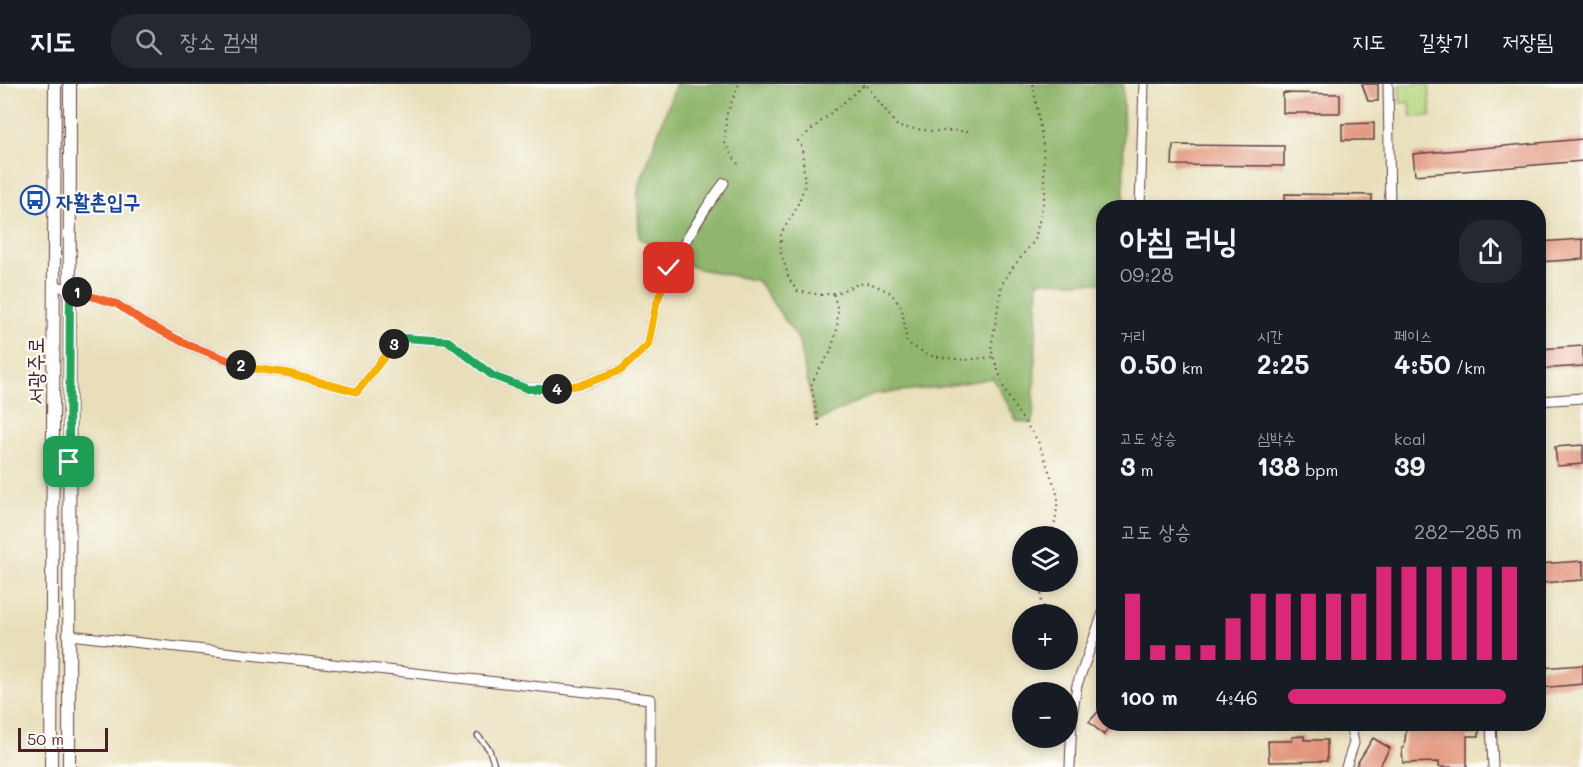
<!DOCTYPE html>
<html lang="ko">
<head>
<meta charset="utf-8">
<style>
	:root { --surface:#171b24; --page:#242831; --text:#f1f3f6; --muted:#9ea1a6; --line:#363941; --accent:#db2777 }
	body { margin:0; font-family:Mali,"Poor Story",sans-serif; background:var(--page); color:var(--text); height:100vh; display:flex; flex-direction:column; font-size:22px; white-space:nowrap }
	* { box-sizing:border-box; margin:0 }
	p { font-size:20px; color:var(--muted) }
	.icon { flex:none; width:33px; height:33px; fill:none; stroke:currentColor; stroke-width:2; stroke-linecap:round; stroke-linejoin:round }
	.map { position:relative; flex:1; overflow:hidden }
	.panel { position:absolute; left:1096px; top:116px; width:450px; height:531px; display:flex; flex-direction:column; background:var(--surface); border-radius:24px; box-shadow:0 3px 9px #0003 }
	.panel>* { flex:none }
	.buttons { position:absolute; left:1012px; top:442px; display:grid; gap:12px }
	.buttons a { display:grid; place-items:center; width:66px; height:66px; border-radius:50%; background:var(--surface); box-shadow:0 3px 9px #0003; font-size:30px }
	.scale { position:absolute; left:18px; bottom:15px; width:90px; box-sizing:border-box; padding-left:6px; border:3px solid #4a1f2b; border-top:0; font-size:16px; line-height:21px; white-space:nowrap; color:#4a1f2b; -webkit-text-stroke:4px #fdfcf7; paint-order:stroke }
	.pin { position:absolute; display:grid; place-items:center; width:51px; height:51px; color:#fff; margin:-26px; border-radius:12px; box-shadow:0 3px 9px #0006 }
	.km { position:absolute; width:30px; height:30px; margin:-15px; border-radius:50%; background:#222; color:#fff; font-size:16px; line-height:30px; text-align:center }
	.round { display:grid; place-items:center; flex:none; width:63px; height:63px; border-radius:24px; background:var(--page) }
	.head { display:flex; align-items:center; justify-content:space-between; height:102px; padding:0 24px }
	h1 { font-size:33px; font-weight:700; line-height:45px }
	.stats { display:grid; grid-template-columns:repeat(3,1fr); gap:9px; height:102px; padding:6px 24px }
	.stats div { display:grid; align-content:center }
	.stats b { font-size:26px; font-weight:700 }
	.stats small { font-size:16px; font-weight:400 }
	.stats p { font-size:16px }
	.chart { height:168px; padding:12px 24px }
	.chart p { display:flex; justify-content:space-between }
	.chart svg { width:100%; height:108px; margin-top:6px; stroke:var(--accent); stroke-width:6 }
	ul { padding:0 24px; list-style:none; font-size:20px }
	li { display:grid; grid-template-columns:96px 72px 1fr; align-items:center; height:45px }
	li i { height:15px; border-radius:8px; background:var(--accent) }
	header { display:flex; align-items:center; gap:36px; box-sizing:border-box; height:84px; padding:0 30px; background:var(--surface); border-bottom:2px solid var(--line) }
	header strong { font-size:28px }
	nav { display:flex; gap:33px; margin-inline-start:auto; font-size:21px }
	.search { width:420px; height:54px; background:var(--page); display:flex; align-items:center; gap:15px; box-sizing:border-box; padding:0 21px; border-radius:24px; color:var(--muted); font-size:22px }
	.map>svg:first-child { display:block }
	.green { fill:#b4d57c; stroke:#7f7a54; stroke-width:1.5 }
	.forest { fill:#8fb66c; stroke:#6c6a4c; stroke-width:1.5 }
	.building { fill:#e2957d }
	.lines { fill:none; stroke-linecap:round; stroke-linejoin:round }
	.service-casing { stroke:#623c40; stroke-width:7 }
	.minor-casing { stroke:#623c40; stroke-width:11 }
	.tertiary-casing { stroke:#623c40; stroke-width:14 }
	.path { stroke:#623c40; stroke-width:2; stroke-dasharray:1.5 4.5; stroke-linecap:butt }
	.service { stroke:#fff; stroke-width:4.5 }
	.minor { stroke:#fff; stroke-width:9 }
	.tertiary { stroke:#fff; stroke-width:12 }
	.split-1-casing { stroke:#fff; stroke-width:12 }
	.split-2-casing { stroke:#fff; stroke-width:12 }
	.split-3-casing { stroke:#fff; stroke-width:12 }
	.split-4-casing { stroke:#fff; stroke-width:12 }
	.split-5-casing { stroke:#fff; stroke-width:12 }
	.split-1 { stroke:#22a559; stroke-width:8 }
	.split-2 { stroke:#f0652b; stroke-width:8 }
	.split-3 { stroke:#f5b400; stroke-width:8 }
	.split-4 { stroke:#22a559; stroke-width:8 }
	.split-5 { stroke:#f5b400; stroke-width:8 }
	.labels { text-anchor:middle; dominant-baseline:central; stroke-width:4.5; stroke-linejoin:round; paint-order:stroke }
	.transit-label { font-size:21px; font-weight:bold; fill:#164399; stroke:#fdfcf7; text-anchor:start }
	.street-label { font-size:21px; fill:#4a1f2b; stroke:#fdfcf7 }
</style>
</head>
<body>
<header>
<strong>지도</strong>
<div class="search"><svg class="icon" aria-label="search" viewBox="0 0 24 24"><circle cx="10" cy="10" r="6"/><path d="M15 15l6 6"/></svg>장소 검색</div>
<nav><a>지도</a><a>길찾기</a><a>저장됨</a></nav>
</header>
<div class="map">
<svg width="1583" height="683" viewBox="0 0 1583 683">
	<rect width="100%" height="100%" fill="#fdfcf7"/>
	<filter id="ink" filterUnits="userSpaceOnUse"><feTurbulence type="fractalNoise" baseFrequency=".0167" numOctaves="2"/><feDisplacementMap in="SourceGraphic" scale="12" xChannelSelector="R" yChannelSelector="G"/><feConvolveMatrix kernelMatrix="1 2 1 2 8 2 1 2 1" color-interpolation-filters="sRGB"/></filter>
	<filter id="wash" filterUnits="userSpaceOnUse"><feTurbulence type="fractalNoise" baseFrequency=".008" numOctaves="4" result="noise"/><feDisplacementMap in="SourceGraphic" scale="24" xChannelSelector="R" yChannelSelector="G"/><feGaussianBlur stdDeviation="1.35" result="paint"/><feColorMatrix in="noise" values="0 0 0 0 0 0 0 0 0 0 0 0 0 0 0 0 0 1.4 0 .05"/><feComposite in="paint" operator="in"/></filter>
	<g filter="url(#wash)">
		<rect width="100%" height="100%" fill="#e8dfba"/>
		<!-- green -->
		<path class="green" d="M1399,0h30l2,32 -20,1 -1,-15 -10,1z"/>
		<!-- forest -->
		<path class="forest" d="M676,0h447l1,123h-20v76l-66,-2 -5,142 -16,-2 -24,-43 -52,9 -68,7 -57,28 -18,-83 -40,-58 -63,-13 -56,-30 -1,-49z"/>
		<g id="blocks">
			<!-- building -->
			<path class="building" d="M1362,0h16v17h-10z
				M1283,9l57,1v19h-57z
				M1374,39v17h-32v-16z
				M1583,55v22l-168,14 -2,-21z
				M1173,61l111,1v20l-112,-1z
				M1285,110l87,1v12h-87z
				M1583,155v20l-44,3v-20z
				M1583,262v20l-44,3v-20z
				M1583,361v19l-26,2 -2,-19z
				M1583,477v19l-42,3 -2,-19z
				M1583,581v19l-44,4v-20z
				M1104,621v18h10l-10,10v2l-15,-13z
				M1407,639h72v13h-12v31h-28v-5l-36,1 -1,-15h2z
				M1304,652v4h23v21l-58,1 -1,-21h24v-4z
				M1373,654l17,10 -11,19h-24z"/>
		</g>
	</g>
	<g filter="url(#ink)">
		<use href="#blocks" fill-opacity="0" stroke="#623c40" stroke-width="1.5"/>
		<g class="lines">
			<!-- service casing -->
			<g class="service-casing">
				<path id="service" d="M478,652l11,13 6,18"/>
			</g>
			<!-- minor casing -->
			<g class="minor-casing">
				<path id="minor" d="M1388,0l2,123
					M1140,123l4,-123
					M54,201l63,19 26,18 46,23 60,23 38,5 70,19 38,-50 8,-4 45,3 45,35 35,13h29l27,-5 37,-14 27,-25 8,-40 13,-37 37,-60 18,-25
					M1539,317l44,-3
					M69,551l581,64v68
					M1491,639l2,44
					M1070,683l2,-51 5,-31 27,-75
					M1346,683l8,-24 -4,-20"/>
			</g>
			<!-- tertiary casing -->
			<g class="tertiary-casing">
				<path id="tertiary" d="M51,683l4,-683
					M69,683l1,-683"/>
			</g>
			<!-- path -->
			<path class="path" d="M864,0l-1,2 5,1 30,40 35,4h37
				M1033,0l10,61 2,49 -10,46 -22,27 -11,17 -11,65 14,42 12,20 21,30 16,43 4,13 -2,19 -4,21
				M863,2l-65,55 4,6 3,39 -10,25 -14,22v20l8,26 8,12 25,4 17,-3 19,-8 12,-1 21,10 11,15 5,35 24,13 33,4 29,-3
				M738,80l-13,-20 1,-28 13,-32
				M819,342l-8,-41 7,-14 12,-18 7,-23 1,-20 -5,-17
				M1042,498l-1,18 6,15"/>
			<!-- service -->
			<use href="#service" class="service"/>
			<!-- minor -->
			<use href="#minor" class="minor"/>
			<!-- tertiary -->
			<use href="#tertiary" class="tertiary"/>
		</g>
	</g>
	<g class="lines" filter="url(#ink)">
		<!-- split-1 casing -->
		<g class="split-1-casing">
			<path id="split-1" d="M69,378l1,-172 7,2"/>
		</g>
		<!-- split-2 casing -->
		<g class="split-2-casing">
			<path id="split-2" d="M77,208l40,12 26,18 46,23 52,20"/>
		</g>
		<!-- split-3 casing -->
		<g class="split-3-casing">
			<path id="split-3" d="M241,281l8,3 38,5 70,19 37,-48"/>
		</g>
		<!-- split-4 casing -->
		<g class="split-4-casing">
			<path id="split-4" d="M394,260l9,-6 45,3 45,35 35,13h29"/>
		</g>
		<!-- split-5 casing -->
		<g class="split-5-casing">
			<path id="split-5" d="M557,305l27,-5 37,-14 27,-25 8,-40 13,-37"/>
		</g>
		<!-- split-1 -->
		<use href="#split-1" class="split-1"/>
		<!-- split-2 -->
		<use href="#split-2" class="split-2"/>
		<!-- split-3 -->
		<use href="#split-3" class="split-3"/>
		<!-- split-4 -->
		<use href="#split-4" class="split-4"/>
		<!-- split-5 -->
		<use href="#split-5" class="split-5"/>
	</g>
	<!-- icons -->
	<defs>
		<g id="bus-ring" transform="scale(1.5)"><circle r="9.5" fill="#fdfcf7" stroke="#1a4fb4" stroke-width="1.5"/><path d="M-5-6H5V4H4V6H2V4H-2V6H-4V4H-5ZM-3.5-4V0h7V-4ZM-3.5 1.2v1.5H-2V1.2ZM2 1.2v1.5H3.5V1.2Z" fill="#1a4fb4"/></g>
	</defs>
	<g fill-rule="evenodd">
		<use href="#bus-ring" x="35" y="116"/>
	</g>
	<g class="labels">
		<!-- transit labels -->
		<g class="transit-label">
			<text x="56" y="116">자활촌입구</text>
		</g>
		<!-- street labels -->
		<g class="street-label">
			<text transform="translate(34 287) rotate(-90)">서광주로</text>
		</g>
	</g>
</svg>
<div class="buttons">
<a><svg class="icon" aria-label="layers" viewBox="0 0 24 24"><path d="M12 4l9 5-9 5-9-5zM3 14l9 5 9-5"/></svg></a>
<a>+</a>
<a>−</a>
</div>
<div class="scale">50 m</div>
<div class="pin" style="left:69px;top:378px;background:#1e9e55"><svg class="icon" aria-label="arrive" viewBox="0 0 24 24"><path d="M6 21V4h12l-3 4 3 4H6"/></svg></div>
<div class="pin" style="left:669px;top:184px;background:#d93025"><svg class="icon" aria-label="check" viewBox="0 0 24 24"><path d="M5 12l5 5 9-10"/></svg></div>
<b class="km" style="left:77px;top:208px">1</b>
<b class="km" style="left:241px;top:281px">2</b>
<b class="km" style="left:394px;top:260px">3</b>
<b class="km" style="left:557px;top:305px">4</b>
<section class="panel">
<div class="head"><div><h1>아침 러닝</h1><p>09:28</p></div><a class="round"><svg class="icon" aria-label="share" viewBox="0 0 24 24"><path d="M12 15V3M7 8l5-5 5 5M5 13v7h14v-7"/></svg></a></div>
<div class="stats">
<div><p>거리</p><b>0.50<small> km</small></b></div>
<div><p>시간</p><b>2:25</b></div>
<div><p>페이스</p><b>4:50<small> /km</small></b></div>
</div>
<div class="stats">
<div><p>고도 상승</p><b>3<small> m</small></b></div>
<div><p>심박수</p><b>138<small> bpm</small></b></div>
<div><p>kcal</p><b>39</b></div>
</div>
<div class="chart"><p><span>고도 상승</span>282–285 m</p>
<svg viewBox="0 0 160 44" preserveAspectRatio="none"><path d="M5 44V17M15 44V38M25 44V38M35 44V38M45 44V27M55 44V17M65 44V17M75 44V17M85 44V17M95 44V17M105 44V6M115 44V6M125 44V6M135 44V6M145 44V6M155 44V6"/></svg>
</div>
<ul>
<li><b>100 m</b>4:46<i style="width:93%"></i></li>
</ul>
</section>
</div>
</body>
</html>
